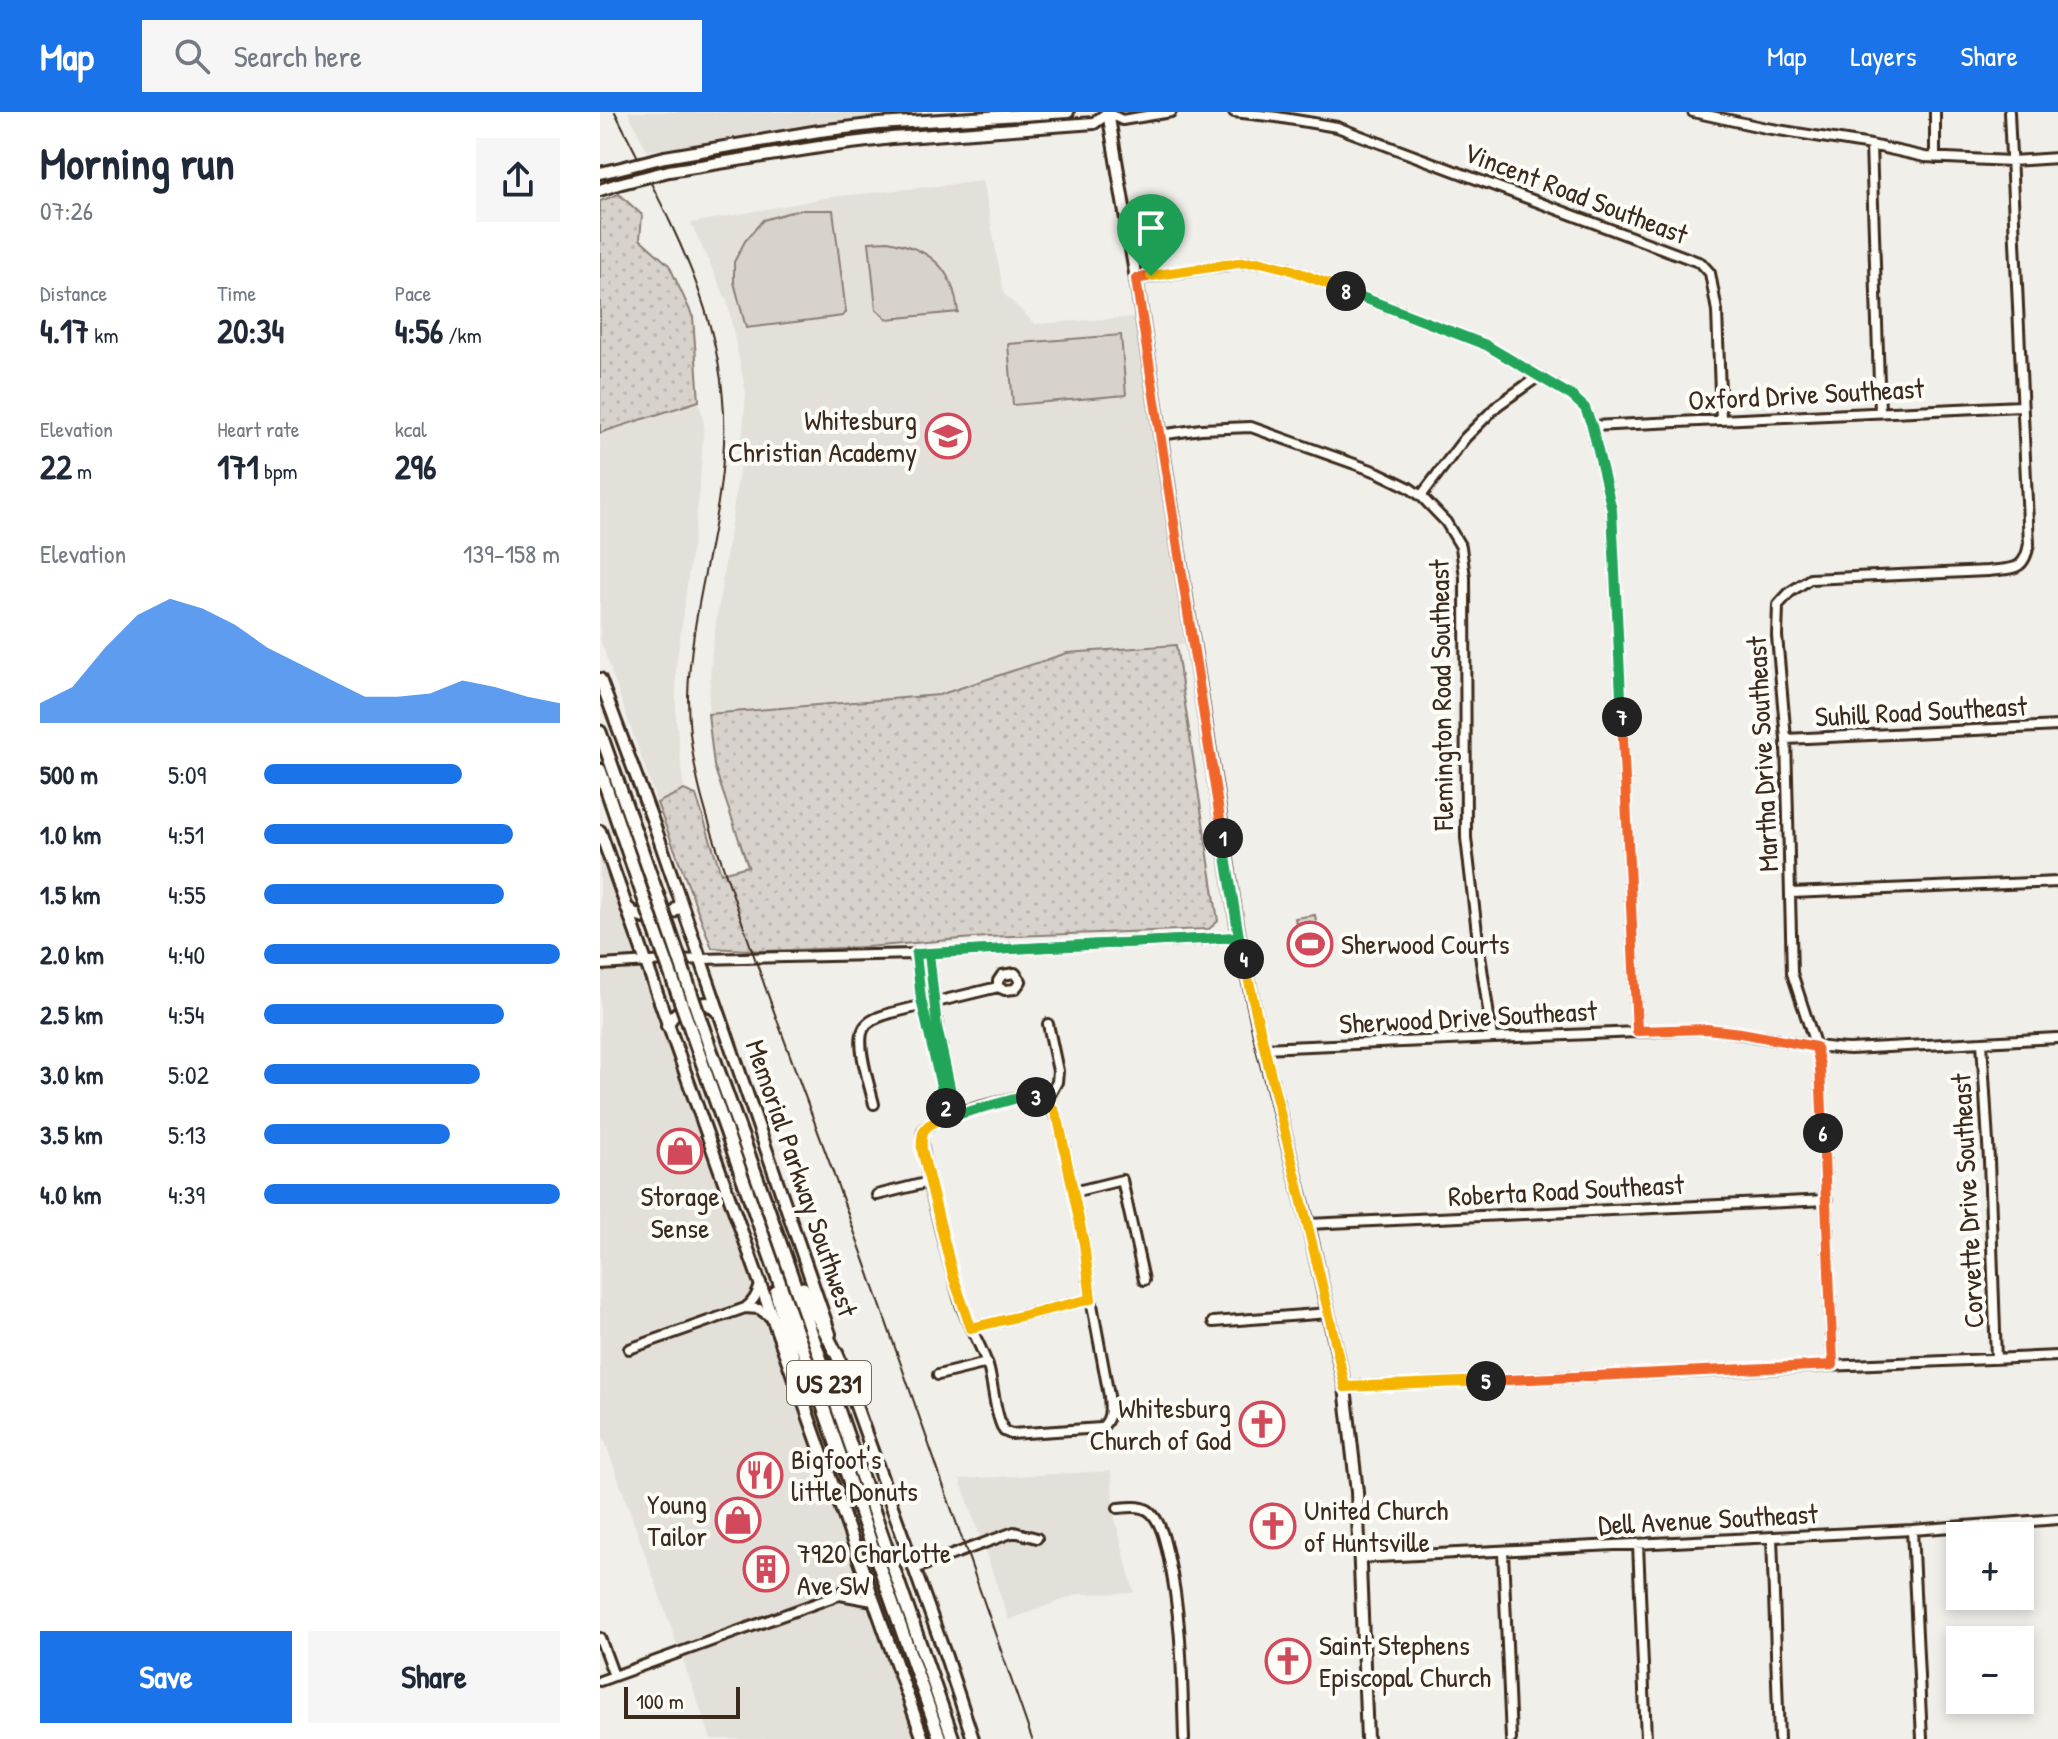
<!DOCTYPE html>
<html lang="en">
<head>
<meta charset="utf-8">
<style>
	:root { --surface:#fff; --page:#f6f6f7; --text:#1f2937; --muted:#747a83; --accent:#1a73e8 }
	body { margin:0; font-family:"Patrick Hand",sans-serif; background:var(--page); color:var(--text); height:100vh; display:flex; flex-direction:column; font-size:30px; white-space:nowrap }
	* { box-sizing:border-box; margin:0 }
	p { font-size:26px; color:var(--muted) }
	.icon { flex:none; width:44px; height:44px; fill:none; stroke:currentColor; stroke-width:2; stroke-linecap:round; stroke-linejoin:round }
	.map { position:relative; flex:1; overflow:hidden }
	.sheet { display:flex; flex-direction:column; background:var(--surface); width:600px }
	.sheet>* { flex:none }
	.controls { position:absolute; left:1346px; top:1410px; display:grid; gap:16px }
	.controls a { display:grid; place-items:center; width:88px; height:88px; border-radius:0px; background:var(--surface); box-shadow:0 4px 12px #0003; font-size:40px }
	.scale { position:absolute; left:24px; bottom:20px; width:116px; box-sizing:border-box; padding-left:8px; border:4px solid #3b2a1e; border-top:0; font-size:22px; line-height:28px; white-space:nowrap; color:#3b2a1e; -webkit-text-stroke:6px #fdfcf7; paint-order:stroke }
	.pin { position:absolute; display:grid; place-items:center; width:68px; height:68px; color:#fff; margin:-82px -34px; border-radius:50% 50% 50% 0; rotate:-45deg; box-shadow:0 0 8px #0007 }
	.pin .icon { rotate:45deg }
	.km { position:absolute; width:40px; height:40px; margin:-20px; border-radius:50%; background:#222; color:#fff; font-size:22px; line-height:40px; text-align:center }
	.round { display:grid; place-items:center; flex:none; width:84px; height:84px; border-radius:0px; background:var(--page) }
	.head { display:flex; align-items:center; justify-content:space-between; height:136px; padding:0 40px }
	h1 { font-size:44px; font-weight:800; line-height:60px }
	.figures { display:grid; grid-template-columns:repeat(3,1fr); gap:12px; height:136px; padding:8px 40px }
	.figures div { display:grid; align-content:center }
	.figures b { font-size:34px; font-weight:800 }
	.figures small { font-size:22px; font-weight:400 }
	.figures p { font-size:22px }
	.chart { height:224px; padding:16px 40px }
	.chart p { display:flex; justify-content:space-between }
	.chart svg { width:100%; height:144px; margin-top:8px; fill:var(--accent); opacity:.7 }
	.primary-button { display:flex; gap:16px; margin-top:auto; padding:16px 40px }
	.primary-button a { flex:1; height:92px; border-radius:0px; background:var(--accent); color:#fff; font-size:32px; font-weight:800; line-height:92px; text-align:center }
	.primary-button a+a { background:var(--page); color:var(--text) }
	ul { padding:0 40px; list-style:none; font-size:26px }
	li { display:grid; grid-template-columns:128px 96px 1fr; align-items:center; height:60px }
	li i { height:20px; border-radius:10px; background:var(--accent) }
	header { display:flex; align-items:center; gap:48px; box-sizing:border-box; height:112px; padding:0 40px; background:var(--accent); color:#fff }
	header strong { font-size:38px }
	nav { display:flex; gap:44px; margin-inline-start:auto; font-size:28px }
	.search { width:560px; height:72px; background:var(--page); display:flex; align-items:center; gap:20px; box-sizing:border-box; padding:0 28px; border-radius:0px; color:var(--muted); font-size:30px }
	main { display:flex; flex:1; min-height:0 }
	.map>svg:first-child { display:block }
	.built { fill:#e3e0da }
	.grass { fill:url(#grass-dots); stroke:#897e75; stroke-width:2 }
	.park { fill:#d7d2cc; stroke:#897e75; stroke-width:2 }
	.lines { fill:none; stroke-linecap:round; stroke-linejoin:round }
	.minor-casing { stroke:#3b2a1e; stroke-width:14 }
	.major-casing { stroke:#3b2a1e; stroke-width:16 }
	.highway-casing { stroke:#3b2a1e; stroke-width:17 }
	.minor { stroke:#fdfcf7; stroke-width:8 }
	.major { stroke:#fdfcf7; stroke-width:10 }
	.highway { stroke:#fdfcf7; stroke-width:11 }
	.rail { stroke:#3b2a1e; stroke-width:2 }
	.major-bridge-casing { stroke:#3b2a1e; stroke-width:16; stroke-linecap:butt }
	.highway-bridge-casing { stroke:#3b2a1e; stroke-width:17; stroke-linecap:butt }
	.major-bridge { stroke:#fdfcf7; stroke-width:10 }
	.highway-bridge { stroke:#fdfcf7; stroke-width:11 }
	.split-1-casing { stroke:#fff; stroke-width:16 }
	.split-2-casing { stroke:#fff; stroke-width:16 }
	.split-3-casing { stroke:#fff; stroke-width:16 }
	.split-4-casing { stroke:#fff; stroke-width:16 }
	.split-5-casing { stroke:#fff; stroke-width:16 }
	.split-6-casing { stroke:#fff; stroke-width:16 }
	.split-7-casing { stroke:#fff; stroke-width:16 }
	.split-8-casing { stroke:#fff; stroke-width:16 }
	.split-9-casing { stroke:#fff; stroke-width:16 }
	.split-1 { stroke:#f0652b; stroke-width:10 }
	.split-2 { stroke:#22a559; stroke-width:10 }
	.split-3 { stroke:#f5b400; stroke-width:10 }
	.split-4 { stroke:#22a559; stroke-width:10 }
	.split-5 { stroke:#f5b400; stroke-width:10 }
	.split-6 { stroke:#f0652b; stroke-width:10 }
	.split-7 { stroke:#f0652b; stroke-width:10 }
	.split-8 { stroke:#22a559; stroke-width:10 }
	.split-9 { stroke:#f5b400; stroke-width:10 }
	.labels { text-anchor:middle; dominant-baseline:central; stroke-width:8; stroke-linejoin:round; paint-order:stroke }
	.shield { fill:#fdfcf7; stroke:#75695f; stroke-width:2 }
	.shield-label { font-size:26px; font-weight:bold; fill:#3b2a1e }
	.street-label { font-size:28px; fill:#3b2a1e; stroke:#fdfcf7 }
	.poi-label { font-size:28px; fill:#3b2a1e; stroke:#fdfcf7; text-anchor:start }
</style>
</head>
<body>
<header>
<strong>Map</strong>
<div class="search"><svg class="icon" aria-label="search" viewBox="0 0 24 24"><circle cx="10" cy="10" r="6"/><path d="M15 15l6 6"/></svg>Search here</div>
<nav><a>Map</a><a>Layers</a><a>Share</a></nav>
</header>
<main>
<section class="sheet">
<div class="head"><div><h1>Morning run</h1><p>07:26</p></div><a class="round"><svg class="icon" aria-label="share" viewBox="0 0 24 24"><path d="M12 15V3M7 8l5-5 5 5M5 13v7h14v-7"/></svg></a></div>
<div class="figures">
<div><p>Distance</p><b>4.17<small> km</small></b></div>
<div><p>Time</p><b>20:34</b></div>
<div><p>Pace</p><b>4:56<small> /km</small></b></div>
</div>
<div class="figures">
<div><p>Elevation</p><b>22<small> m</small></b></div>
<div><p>Heart rate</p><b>171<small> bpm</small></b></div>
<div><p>kcal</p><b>296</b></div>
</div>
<div class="chart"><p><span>Elevation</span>139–158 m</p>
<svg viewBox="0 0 160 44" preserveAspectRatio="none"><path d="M0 44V38L10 33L20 21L30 11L40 6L50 9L60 14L70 21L80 26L90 31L100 36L110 36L120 35L130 31L140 33L150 36L160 38V44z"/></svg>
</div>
<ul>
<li><b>500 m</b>5:09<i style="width:67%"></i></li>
<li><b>1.0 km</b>4:51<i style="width:84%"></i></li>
<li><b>1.5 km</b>4:55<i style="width:81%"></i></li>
<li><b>2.0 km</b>4:40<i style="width:100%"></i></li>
<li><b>2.5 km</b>4:54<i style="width:81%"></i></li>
<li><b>3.0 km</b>5:02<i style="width:73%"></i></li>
<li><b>3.5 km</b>5:13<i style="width:63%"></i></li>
<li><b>4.0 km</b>4:39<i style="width:100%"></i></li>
</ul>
<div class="primary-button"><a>Save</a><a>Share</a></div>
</section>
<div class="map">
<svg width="1458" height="1627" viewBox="0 0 1458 1627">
	<defs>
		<pattern id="grass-dots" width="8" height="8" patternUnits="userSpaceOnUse" patternTransform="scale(2)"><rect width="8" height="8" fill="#d7d2cc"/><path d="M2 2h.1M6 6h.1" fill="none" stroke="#b9b4af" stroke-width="1.8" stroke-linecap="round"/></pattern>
	</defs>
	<rect width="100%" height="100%" fill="#f1efea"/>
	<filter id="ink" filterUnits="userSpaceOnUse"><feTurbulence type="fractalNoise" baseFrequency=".0125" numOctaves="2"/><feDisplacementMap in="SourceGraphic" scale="16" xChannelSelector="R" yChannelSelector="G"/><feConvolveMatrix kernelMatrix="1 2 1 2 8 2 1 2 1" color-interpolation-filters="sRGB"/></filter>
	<g filter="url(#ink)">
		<!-- built -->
		<path class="built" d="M28,0h375l-134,9 -222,30z
			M383,69l21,113 31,30 100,-7 50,327 -118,9 -128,42 -231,19 4,-64 28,-186 6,-71 -19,-92 -36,-78 140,-26z
			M99,289l5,22 -5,73 -23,171v52l8,71 -27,13 -57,-164v-206z
			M0,733l315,894h-204l-111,-311z
			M511,1359l3,43 20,79 -55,1 -70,26 -49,-141z"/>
		<!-- grass -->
		<path class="grass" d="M19,82l23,21 -2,24 29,26 24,52 6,84 -99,32v-232z
			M576,533l42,276 -9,8 -223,8 -119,10 -102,4 -53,-3 -55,-145 27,-13 12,5 25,78 27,-7 -34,-100 -6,-52 231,-19 128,-42z"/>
		<!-- park -->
		<path class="park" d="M198,98h35l13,102 -3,4 -97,12 -12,-46v-20l11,-21 18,-21z
			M288,129c43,8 65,27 70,71l-71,7 -11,-10 -7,-67z
			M521,223l5,60 -113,10 -5,-61z
			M715,803l7,42 -20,3 -7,-42z"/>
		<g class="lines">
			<!-- minor casing -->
			<g class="minor-casing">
				<path id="minor" d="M634,0l43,5 60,10 364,136 9,10 7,38 4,109
					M1093,0l73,16 105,17 54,12 86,4 47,-3
					M1335,0v46
					M508,1l14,7 49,-8
					M1271,33l9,267
					M536,167l102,-16 23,-1 28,7 197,76 86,51 13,12 7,18 20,84 25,521
					M992,314l429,-20
					M560,323l41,-6 50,-2 126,45 31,15 13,9 25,26 15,25 4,30 1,261 12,103 14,96
					M821,384l44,-58 33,-33 41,-29
					M1186,627l272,-13
					M1191,781l267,-11
					M329,841l8,74 19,88
					M316,842l5,45 27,117
					M0,853l101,-6 215,-5 323,-17
					M415,861l6,8 -6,8 -10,1 -7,-3v-6l4,-6z
					M1382,930l7,118 7,199
					M663,936l444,-19c48,5 94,18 143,20l208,-11
					M425,984c20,2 27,9 34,27l25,121 7,55 18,97c1,13 3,23 -8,32l-90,6 -7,-3c-10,-19 -10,-44 -16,-65 -7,-21 -20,-41 -27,-62 -7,-23 -45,-158 -38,-173 7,-15 83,-30 102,-35z
					M446,990l11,-20 1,-11 -10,-47
					M274,992c-4,-17 -19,-61 -10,-76 5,-9 18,-12 27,-15l107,-26
					M473,1080l49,-12 22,100
					M277,1083l52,-13
					M708,1112l519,-24
					M145,1196c10,-7 12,-15 16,-25
					M613,1210l116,-9
					M371,1216l120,-29
					M29,1237l116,-41 14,1 14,10
					M1233,1253l-13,-299 -4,-19 -24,-74 -6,-234 -9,-103 1,-31 12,-13 20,-13 178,-8c25,-3 36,1 41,-27l-20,-432
					M338,1263l49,-12
					M745,1275l713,-31
					M518,1396c11,-1 27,-4 35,7 9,11 12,27 15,40 14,60 14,122 16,184
					M1312,1418l10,209
					M1172,1425l7,202
					M1038,1432l8,195
					M903,1439l8,188
					M759,1446l553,-28 146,-11
					M314,1457l100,-37 23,6
					M240,1483l33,6
					M0,1526l14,38
					M0,1569l239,-86 25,-22"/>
			</g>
			<!-- major casing -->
			<g class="major-casing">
				<path id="major" d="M508,0l28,167 103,658 24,111 45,176 37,163 12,105 10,247
					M65,45l154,-26 60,-7 189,-12
					M69,59l157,-25 66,-8 202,-15 14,-10
					M0,61l13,-3
					M0,78l18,-6
					M0,567l55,148 175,507
					M0,719c64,183 129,366 194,548
					M28,796c15,16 41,14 53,-5
					M67,914c9,-18 22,-22 40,-23l12,10
					M237,1241l109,304 27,82
					M202,1286l121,341"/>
			</g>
			<!-- highway casing -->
			<g class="highway-casing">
				<path id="highway" d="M0,620l57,161
					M0,658l43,126
					M103,916l66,183 184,528
					M91,919l249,708
					M203,1176l36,71
					M176,1180l30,113"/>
			</g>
			<!-- minor -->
			<use href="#minor" class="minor"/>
			<!-- major -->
			<use href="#major" class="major"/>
			<!-- highway -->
			<use href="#highway" class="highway"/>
			<!-- rail -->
			<path class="rail" d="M15,0c53,107 114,206 109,330 -3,86 -34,169 -36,255 0,28 4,57 10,85 10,45 27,88 41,131 29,84 60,167 91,251 69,191 135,383 202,575"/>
			<!-- major-bridge casing -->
			<g class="major-bridge-casing">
				<path id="major-bridge" d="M13,58l52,-13
					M18,72l51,-13"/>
			</g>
			<!-- highway-bridge casing -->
			<g class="highway-bridge-casing">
				<path id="highway-bridge" d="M57,781l46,135
					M43,784l48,135"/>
			</g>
			<!-- major-bridge -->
			<use href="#major-bridge" class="major-bridge"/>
			<!-- highway-bridge -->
			<use href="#highway-bridge" class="highway-bridge"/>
		</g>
	</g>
	<g class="lines" filter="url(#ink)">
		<!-- split-1 casing -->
		<g class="split-1-casing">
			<path id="split-1" d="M551,164l-15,3 87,559"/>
		</g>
		<!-- split-2 casing -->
		<g class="split-2-casing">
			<path id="split-2" d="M346,996l-25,-109 -5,-45 323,-17 -16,-99"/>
		</g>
		<!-- split-3 casing -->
		<g class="split-3-casing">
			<path id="split-3" d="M346,996l2,8c-21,9 -28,10 -26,34l31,126 18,52 120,-29 -7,-55 -25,-121 -5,-13 -18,-13"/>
		</g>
		<!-- split-4 casing -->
		<g class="split-4-casing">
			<path id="split-4" d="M436,985l-11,-1 -69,19 -19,-88 -8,-74 310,-16 5,22"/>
		</g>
		<!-- split-5 casing -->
		<g class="split-5-casing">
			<path id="split-5" d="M644,847c31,143 71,285 101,428l141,-6"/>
		</g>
		<!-- split-6 casing -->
		<g class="split-6-casing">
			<path id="split-6" d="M886,1269l347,-16 -10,-232"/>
		</g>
		<!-- split-7 casing -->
		<g class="split-7-casing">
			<path id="split-7" d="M1022,605l15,314 70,-2 34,4 75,14 4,19 3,67"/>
		</g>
		<!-- split-8 casing -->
		<g class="split-8-casing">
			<path id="split-8" d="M746,179l140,54 86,51 13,12 7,18 20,84 10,207"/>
		</g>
		<!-- split-9 casing -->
		<g class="split-9-casing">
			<path id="split-9" d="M551,164l87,-13 23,-1 28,7 57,22"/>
		</g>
		<!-- split-1 -->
		<use href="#split-1" class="split-1"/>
		<!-- split-2 -->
		<use href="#split-2" class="split-2"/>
		<!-- split-3 -->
		<use href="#split-3" class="split-3"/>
		<!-- split-4 -->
		<use href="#split-4" class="split-4"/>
		<!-- split-5 -->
		<use href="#split-5" class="split-5"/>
		<!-- split-6 -->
		<use href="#split-6" class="split-6"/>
		<!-- split-7 -->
		<use href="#split-7" class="split-7"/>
		<!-- split-8 -->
		<use href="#split-8" class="split-8"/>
		<!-- split-9 -->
		<use href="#split-9" class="split-9"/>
	</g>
	<!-- icons -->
	<defs>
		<g id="school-ring" transform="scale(2.3)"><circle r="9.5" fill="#fdfcf7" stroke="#d1495b" stroke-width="1.5"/><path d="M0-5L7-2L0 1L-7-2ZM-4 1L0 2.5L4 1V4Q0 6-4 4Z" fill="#d1495b"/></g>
		<g id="stadium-ring" transform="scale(2.3)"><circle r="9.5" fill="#fdfcf7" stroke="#d1495b" stroke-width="1.5"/><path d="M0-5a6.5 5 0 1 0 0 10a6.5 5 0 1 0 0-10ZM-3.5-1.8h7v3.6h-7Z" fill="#d1495b"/></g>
		<g id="shop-ring" transform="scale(2.3)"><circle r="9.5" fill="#fdfcf7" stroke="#d1495b" stroke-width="1.5"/><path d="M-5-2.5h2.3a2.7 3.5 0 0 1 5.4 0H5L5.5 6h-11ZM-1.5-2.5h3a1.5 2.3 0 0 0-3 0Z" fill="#d1495b"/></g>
		<g id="church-ring" transform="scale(2.3)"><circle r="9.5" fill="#fdfcf7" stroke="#d1495b" stroke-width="1.5"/><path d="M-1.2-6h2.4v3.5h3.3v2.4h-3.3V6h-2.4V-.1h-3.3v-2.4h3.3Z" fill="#d1495b"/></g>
		<g id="restaurant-ring" transform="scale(2.3)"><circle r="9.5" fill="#fdfcf7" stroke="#d1495b" stroke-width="1.5"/><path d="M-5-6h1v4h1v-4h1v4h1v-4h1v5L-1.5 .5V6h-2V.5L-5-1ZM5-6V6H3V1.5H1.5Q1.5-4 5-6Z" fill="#d1495b"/></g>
		<g id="building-ring" transform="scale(2.3)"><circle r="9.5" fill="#fdfcf7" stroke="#d1495b" stroke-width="1.5"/><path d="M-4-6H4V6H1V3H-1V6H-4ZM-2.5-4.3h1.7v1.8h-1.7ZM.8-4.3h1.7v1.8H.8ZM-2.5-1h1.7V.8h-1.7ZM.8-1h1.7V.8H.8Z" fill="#d1495b"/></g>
	</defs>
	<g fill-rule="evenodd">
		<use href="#school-ring" x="348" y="324"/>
		<use href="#stadium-ring" x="710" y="832"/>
		<use href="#shop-ring" x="80" y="1039"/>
		<use href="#church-ring" x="662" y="1312"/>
		<use href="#restaurant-ring" x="160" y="1363"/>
		<use href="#shop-ring" x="138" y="1408"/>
		<use href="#church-ring" x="673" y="1414"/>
		<use href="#building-ring" x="166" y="1457"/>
		<use href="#church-ring" x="688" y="1549"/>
	</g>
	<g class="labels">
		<!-- shield labels -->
		<rect class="shield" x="187" y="1249" width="84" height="44" rx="6"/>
		<g class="shield-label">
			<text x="229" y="1271">US 231</text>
		</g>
		<!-- street labels -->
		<g class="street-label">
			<text transform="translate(976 81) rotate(21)">Vincent Road Southeast</text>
			<text transform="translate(1206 282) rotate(-3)">Oxford Drive Southeast</text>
			<text transform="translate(841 583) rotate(-91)">Flemington Road Southeast</text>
			<text transform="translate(1321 599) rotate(-3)">Suhill Road Southeast</text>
			<text transform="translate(1162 642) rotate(-93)">Martha Drive Southeast</text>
			<text transform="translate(868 905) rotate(-3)">Sherwood Drive Southeast</text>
			<text transform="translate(202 1066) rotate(71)">Memorial Parkway Southwest</text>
			<text transform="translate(966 1078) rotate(-3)">Roberta Road Southeast</text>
			<text transform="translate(1367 1089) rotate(-93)">Corvette Drive Southeast</text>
			<text transform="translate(1108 1407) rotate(-3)">Dell Avenue Southeast</text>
		</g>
		<!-- poi labels -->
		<g class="poi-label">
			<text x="317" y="308" text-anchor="end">Whitesburg<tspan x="317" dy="32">Christian Academy</tspan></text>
			<text x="741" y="832">Sherwood Courts</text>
			<text x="80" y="1084" text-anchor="middle">Storage<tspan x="80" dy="32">Sense</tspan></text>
			<text x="631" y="1296" text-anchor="end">Whitesburg<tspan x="631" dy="32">Church of God</tspan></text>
			<text x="191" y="1347">Bigfoot's<tspan x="191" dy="32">little Donuts</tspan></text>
			<text x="107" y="1392" text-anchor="end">Young<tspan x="107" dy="32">Tailor</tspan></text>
			<text x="704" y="1398">United Church<tspan x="704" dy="32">of Huntsville</tspan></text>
			<text x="197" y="1441">7920 Charlotte<tspan x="197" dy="32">Ave SW</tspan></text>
			<text x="719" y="1533">Saint Stephens<tspan x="719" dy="32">Episcopal Church</tspan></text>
		</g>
	</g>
</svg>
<div class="controls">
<a>+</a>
<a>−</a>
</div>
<div class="scale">100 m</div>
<div class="pin" style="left:551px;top:164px;background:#1e9e55"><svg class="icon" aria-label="arrive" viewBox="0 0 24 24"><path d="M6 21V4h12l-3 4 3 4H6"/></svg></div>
<b class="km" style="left:623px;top:726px">1</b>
<b class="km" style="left:346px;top:996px">2</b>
<b class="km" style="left:436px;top:985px">3</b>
<b class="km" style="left:644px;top:847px">4</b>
<b class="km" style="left:886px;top:1269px">5</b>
<b class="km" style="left:1223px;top:1021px">6</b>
<b class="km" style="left:1022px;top:605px">7</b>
<b class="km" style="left:746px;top:179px">8</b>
</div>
</main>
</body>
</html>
